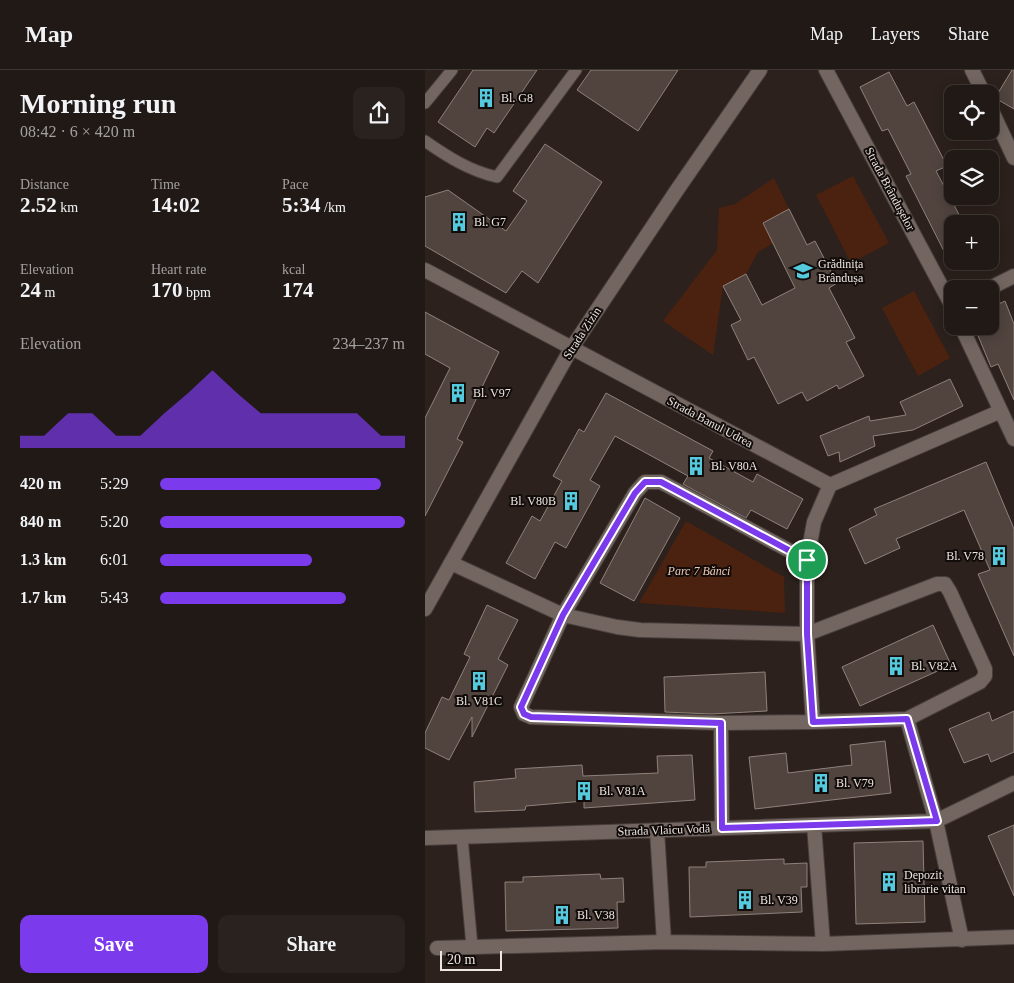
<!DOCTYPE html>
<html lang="en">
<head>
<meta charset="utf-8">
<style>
	:root { --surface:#211915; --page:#29221e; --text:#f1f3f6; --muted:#a2a0a0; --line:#3e3834; --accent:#7c3aed }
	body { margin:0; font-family:Georgia,serif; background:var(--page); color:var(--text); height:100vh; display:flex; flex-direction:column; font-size:19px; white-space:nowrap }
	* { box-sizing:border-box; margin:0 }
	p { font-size:16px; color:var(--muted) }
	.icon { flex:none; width:28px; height:28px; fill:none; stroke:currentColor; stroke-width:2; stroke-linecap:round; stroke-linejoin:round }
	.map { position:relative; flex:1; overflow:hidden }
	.sheet { display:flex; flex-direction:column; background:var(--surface); width:425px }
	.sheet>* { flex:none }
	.buttons { position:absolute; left:519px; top:15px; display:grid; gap:10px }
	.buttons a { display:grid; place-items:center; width:55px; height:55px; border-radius:10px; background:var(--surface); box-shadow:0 2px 12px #0003,0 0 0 1px var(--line); font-size:25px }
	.scale { position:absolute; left:15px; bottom:12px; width:62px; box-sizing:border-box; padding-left:5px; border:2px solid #eee6e3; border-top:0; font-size:14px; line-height:18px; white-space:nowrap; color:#eee6e3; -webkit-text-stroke:4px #110c0a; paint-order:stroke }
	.pin { position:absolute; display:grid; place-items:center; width:42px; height:42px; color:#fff; margin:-21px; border:2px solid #fff; border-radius:50%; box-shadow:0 1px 5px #0007 }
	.round { display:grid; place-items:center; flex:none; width:52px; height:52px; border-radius:10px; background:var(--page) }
	.overview { display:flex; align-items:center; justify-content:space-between; height:85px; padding:0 20px }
	h1 { font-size:28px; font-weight:600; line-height:38px }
	.figures { display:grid; grid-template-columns:repeat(3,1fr); gap:8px; height:85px; padding:5px 20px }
	.figures div { display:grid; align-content:center }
	.figures b { font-size:21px; font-weight:600 }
	.figures small { font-size:14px; font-weight:400 }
	.figures p { font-size:14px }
	.chart { height:140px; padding:10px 20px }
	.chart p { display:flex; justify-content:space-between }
	.chart svg { width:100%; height:90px; margin-top:5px; fill:var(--accent); opacity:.7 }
	.cta { display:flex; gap:10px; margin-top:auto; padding:10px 20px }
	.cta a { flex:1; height:58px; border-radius:10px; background:var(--accent); color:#fff; font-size:20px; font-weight:600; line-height:58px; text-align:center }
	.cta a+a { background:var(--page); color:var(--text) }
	ul { padding:0 20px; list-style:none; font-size:16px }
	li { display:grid; grid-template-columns:80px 60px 1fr; align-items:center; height:38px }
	li i { height:12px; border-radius:6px; background:var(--accent) }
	header { display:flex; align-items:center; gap:30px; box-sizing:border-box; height:70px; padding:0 25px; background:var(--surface); border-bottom:1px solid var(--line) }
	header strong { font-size:24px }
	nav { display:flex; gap:28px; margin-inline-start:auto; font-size:18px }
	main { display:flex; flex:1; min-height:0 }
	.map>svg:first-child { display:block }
	.green { fill:#4b2210 }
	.building { fill:#51443f; stroke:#8f817b }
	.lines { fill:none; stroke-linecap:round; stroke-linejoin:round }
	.service-casing { stroke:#483f3c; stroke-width:13 }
	.minor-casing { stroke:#483f3c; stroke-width:16 }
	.tertiary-casing { stroke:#483f3c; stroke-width:16 }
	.service { stroke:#736660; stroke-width:11 }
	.minor { stroke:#736660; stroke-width:14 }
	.tertiary { stroke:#736660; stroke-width:14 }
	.route-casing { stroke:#fff; stroke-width:10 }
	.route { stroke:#7c3aed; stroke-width:6 }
	.labels { text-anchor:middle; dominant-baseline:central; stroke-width:4; stroke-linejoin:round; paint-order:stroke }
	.poi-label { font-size:12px; fill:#eee6e3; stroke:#110c0a; text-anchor:start }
	.street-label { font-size:12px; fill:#eee6e3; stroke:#110c0a }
	.park-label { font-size:12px; font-style:italic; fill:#f2c8b7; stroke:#110c0a }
</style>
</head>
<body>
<header>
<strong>Map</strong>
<nav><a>Map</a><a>Layers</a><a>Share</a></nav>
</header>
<main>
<section class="sheet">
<div class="overview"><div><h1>Morning run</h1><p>08:42 · 6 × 420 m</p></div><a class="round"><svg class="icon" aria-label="share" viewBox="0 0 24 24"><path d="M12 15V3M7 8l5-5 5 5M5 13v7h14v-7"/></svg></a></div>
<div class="figures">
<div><p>Distance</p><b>2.52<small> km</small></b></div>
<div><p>Time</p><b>14:02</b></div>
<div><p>Pace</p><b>5:34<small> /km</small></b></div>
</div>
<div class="figures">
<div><p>Elevation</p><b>24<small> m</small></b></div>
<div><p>Heart rate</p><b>170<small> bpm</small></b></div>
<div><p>kcal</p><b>174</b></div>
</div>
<div class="chart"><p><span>Elevation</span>234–237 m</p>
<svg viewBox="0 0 160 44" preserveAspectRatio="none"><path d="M0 44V38L10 38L20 27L30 27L40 38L50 38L60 27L70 17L80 6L90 17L100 27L110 27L120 27L130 27L140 27L150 38L160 38V44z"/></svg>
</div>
<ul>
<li><b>420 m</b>5:29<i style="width:90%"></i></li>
<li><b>840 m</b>5:20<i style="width:100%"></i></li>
<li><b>1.3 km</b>6:01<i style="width:62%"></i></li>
<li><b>1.7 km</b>5:43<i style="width:76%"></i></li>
</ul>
<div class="cta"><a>Save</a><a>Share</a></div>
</section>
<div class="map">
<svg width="589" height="913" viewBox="0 0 589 913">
	<rect width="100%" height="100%" fill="#2c211c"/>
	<!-- green -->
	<path class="green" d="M428,106l36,67 -38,20 -35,-68z
		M349,108l15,31 -15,34 -16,9 -12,22 -23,12 -10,69 -50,-34 54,-71 2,-42 16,-4z
		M489,221l36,67 -32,18 -36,-68z
		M261,451l98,56 1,36 -146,-10z"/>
	<!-- building -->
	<path class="building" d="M48,0h64l-43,63 -7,-5 -12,19 -37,-25z
		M166,0h87l-40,61 -61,-41z
		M587,0h2v39l-19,-11z
		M464,2l18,34 7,-4 33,64 -11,5 28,53h-11v45l-47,-93 5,-2 -23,-45 -6,2 -22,-44z
		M120,74l57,38 -64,101 -16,-12 -16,22 -81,-47v-49l23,-7 58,41 21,-30 -14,-10z
		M364,139l18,36 8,-4 22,42 -8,5 26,50 -9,4 18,34 -25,13 -2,-4 -30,16 -5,-9 -24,12 -24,-47 -6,3 -17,-35 10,-5 -18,-34 23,-12 16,31 33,-17 -32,-65z
		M580,231l9,23v76l-16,-36 -7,3 -17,-41h16v-18z
		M0,242l74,40 -42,87 6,3 -38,74v-98l25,-50 -25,-14z
		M525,309l13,27 -50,24 -40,6 2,10 -35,16 -1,-10 -11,4 -8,-20 49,-20 1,5 36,-6 -6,-13z
		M181,323l107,58 -4,7 44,24 4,-8 46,25 -16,30 -36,-19 -5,8 -47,-25 -16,-9 5,-8 -73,-40 -25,44 10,6 -34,62 -11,-6 -20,37 -29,-16 26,-47 8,5 22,-40 -9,-5 26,-47 5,3z
		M561,392l28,67v127l-36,-82 12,-4 -26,-60 -68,29 4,9 -35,16 -16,-35 28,-14 -3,-6z
		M220,428l35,20 -46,83 -34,-18z
		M62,535l31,15 -20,39 10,6 -36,72v-20l-23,43 -24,-12v-15l17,-36 7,3 21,-43 -6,-3z
		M508,555l18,40 -91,41 -18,-39z
		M340,602l2,39 -56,3 -46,-2 -1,-35z
		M589,641v41l-23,10 -3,-8 -24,9 -15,-34 40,-17 3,9z
		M460,671l6,52 -136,16 -6,-52 37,-4 2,20 64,-8 -2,-20z
		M267,685l3,45 -111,8v-7l-58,5 -1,4 -50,2 -1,-30 42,-4 -1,-9 67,-4 1,11 75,-3 -1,-17z
		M589,755v71l-26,-60z
		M498,771l2,81 -69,2 -2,-81z
		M359,789v5l23,-1v24h-6l1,25 -112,5 -1,-50h17v-5z
		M175,804l1,5 22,-1 1,24h-7l1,26 -112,3 -1,-49h18v-5z"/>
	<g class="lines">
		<!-- service casing -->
		<g class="service-casing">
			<path id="service" d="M0,33l27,-33
				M0,71c23,16 45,30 72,36l79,-107
				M37,767l10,109"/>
		</g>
		<!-- minor casing -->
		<g class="minor-casing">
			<path id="minor" d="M547,0l12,24
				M565,37l24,51
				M563,219l26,-13
				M382,490l-146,-78h-16l-10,11 -72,122 -42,92 3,7 7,3 190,6 92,-1 94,-3
				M26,493l112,52 54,12 23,3 167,4 130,-50h8l5,8 35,77v7l-5,6 -73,37 29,102 26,119
				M388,652l-6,-88v-74l7,-38 16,-37
				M296,653l1,105
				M389,755l9,119
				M232,760l7,112
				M0,768l511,-17 78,-38
				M12,878l227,-6 159,2 191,-7"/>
		</g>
		<!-- tertiary casing -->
		<g class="tertiary-casing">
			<path id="tertiary" d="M401,0l127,238
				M0,200l405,215 171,-74
				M536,256l53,113
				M0,539l146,-260 106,-159 83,-120"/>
		</g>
		<!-- service -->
		<use href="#service" class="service"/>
		<!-- minor -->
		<use href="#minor" class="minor"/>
		<!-- tertiary -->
		<use href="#tertiary" class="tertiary"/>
	</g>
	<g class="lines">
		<!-- route casing -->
		<g class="route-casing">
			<path id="route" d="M220,412h16l146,78v74l6,88 94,-3 30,102 -215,7 -1,-105 -190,-6 -7,-3 -3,-7 42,-92 72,-122z"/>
		</g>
		<!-- route -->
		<use href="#route" class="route"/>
	</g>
	<!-- icons -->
	<defs>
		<g id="building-bare" transform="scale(1.5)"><path d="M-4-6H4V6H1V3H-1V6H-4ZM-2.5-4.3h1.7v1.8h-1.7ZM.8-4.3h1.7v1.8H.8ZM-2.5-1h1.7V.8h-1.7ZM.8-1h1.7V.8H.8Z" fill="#55cadf" stroke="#110c0a" stroke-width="2.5" paint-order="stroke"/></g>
		<g id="school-bare" transform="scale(1.5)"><path d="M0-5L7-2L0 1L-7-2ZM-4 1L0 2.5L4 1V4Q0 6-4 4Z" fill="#55cadf" stroke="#110c0a" stroke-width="2.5" paint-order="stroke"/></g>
	</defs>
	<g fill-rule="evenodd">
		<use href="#building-bare" x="61" y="28"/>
		<use href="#building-bare" x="34" y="152"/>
		<use href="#school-bare" x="378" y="201"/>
		<use href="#building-bare" x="33" y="323"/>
		<use href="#building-bare" x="271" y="396"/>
		<use href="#building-bare" x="146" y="431"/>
		<use href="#building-bare" x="574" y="486"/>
		<use href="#building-bare" x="471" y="596"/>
		<use href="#building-bare" x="54" y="611"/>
		<use href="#building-bare" x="396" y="713"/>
		<use href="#building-bare" x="159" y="721"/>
		<use href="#building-bare" x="464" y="812"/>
		<use href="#building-bare" x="320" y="830"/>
		<use href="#building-bare" x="137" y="845"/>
	</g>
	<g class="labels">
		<!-- poi labels -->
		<g class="poi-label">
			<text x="76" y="28">Bl. G8</text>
			<text x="49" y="152">Bl. G7</text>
			<text x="393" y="194">Grădinița<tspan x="393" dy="14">Brândușa</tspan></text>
			<text x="48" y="323">Bl. V97</text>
			<text x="286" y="396">Bl. V80A</text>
			<text x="131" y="431" text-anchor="end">Bl. V80B</text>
			<text x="559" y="486" text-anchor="end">Bl. V78</text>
			<text x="486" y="596">Bl. V82A</text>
			<text x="54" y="631" text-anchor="middle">Bl. V81C</text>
			<text x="411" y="713">Bl. V79</text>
			<text x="174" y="721">Bl. V81A</text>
			<text x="479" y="805">Depozit<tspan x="479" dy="14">librarie vitan</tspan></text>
			<text x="335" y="830">Bl. V39</text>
			<text x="152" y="845">Bl. V38</text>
		</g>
		<!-- street labels -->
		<g class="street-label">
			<text transform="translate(465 119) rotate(62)">Strada Brândușelor</text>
			<text transform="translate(157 263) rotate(-57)">Strada Zizin</text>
			<text transform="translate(285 352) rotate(28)">Strada Banul Udrea</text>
			<text transform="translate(239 760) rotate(-2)">Strada Vlaicu Vodă</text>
		</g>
		<!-- park labels -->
		<g class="park-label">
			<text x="274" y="501">Parc 7 Bănci</text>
		</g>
	</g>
</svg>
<div class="buttons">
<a><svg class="icon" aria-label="locate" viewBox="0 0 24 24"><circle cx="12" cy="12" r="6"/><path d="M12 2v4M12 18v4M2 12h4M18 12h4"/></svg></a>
<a><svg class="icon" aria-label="layers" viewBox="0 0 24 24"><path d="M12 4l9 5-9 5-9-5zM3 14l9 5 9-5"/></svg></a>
<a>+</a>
<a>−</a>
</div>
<div class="scale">20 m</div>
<div class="pin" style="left:382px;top:490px;background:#1e9e55"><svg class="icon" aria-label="arrive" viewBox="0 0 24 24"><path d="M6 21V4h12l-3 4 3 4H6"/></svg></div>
</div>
</main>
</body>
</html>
